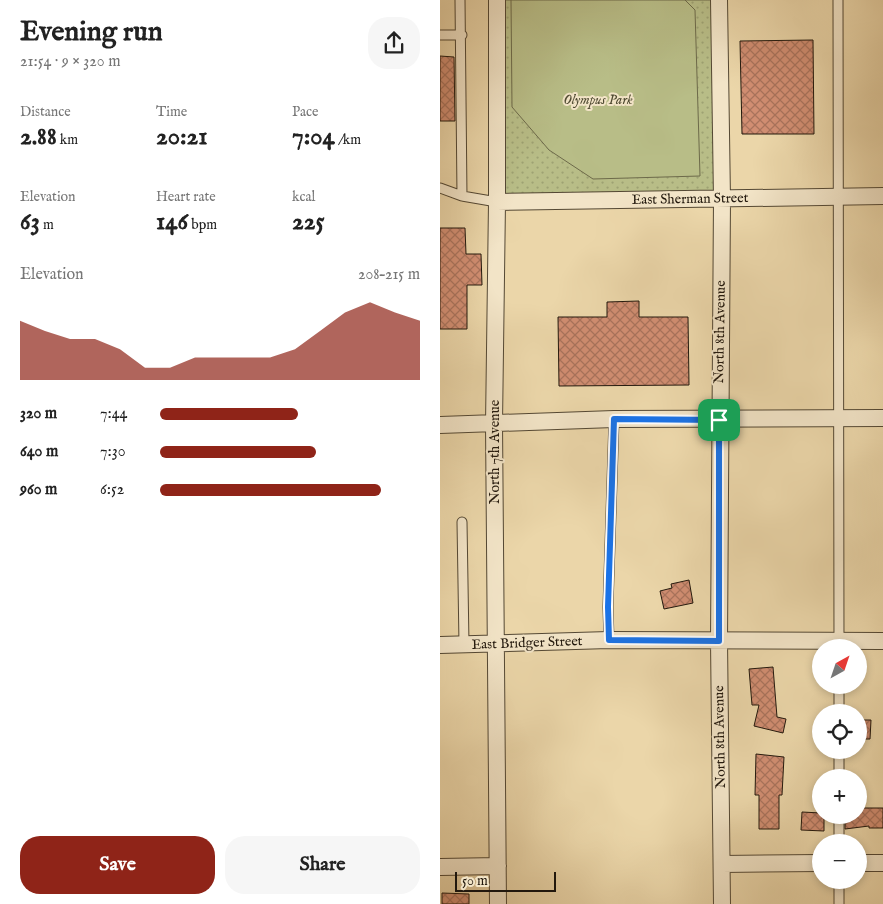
<!DOCTYPE html>
<html lang="en">
<head>
<meta charset="utf-8">
<style>
	:root { --surface:#fff; --page:#f6f6f6; --text:#222; --muted:#767676; --accent:#8f2418 }
	body { margin:0; font-family:"IM FELL English",serif; background:var(--page); color:var(--text); height:100vh; display:flex; flex-direction:column; font-size:19px; white-space:nowrap }
	* { box-sizing:border-box; margin:0 }
	p { font-size:16px; color:var(--muted) }
	.icon { flex:none; width:28px; height:28px; fill:none; stroke:currentColor; stroke-width:2; stroke-linecap:round; stroke-linejoin:round }
	.map { position:relative; flex:1; overflow:hidden }
	.details { display:flex; flex-direction:column; background:var(--surface); width:440px }
	.details>* { flex:none }
	.needle { width:32px; rotate:40deg }
	.controls { position:absolute; left:372px; top:639px; display:grid; gap:10px }
	.controls a { display:grid; place-items:center; width:55px; height:55px; border-radius:50%; background:var(--surface); box-shadow:0 2px 8px #0003; font-size:25px }
	.scale { position:absolute; left:15px; bottom:12px; width:101px; box-sizing:border-box; padding-left:5px; border:2px solid #22180d; border-top:0; font-size:14px; line-height:18px; white-space:nowrap; color:#22180d; -webkit-text-stroke:4px #f2e4c7; paint-order:stroke }
	.pin { position:absolute; display:grid; place-items:center; width:42px; height:42px; color:#fff; margin:-21px; border-radius:10px; box-shadow:0 2px 8px #0006 }
	.round { display:grid; place-items:center; flex:none; width:52px; height:52px; border-radius:20px; background:var(--page) }
	.overview { display:flex; align-items:center; justify-content:space-between; height:85px; padding:0 20px }
	h1 { font-size:28px; font-weight:800; line-height:38px }
	.stats { display:grid; grid-template-columns:repeat(3,1fr); gap:8px; height:85px; padding:5px 20px }
	.stats div { display:grid; align-content:center }
	.stats b { font-size:25px; font-weight:800 }
	.stats small { font-size:14px; font-weight:400 }
	.stats p { font-size:14px }
	.chart { height:140px; padding:10px 20px }
	.chart p { display:flex; justify-content:space-between }
	.chart svg { width:100%; height:90px; margin-top:5px; fill:var(--accent); opacity:.7 }
	.cta { display:flex; gap:10px; margin-top:auto; padding:10px 20px }
	.cta a { flex:1; height:58px; border-radius:20px; background:var(--accent); color:#fff; font-size:20px; font-weight:800; line-height:58px; text-align:center }
	.cta a+a { background:var(--page); color:var(--text) }
	ul { padding:0 20px; list-style:none; font-size:16px }
	li { display:grid; grid-template-columns:80px 60px 1fr; align-items:center; height:38px }
	li i { height:12px; border-radius:6px; background:var(--accent) }
	main { display:flex; flex:1; min-height:0 }
	.map>svg:first-child { display:block }
	.grass { fill:url(#grass-dots); stroke:#6d6a4a }
	.pitch { fill:#b8bd87; stroke:#6d6a4a }
	.building { fill:url(#building-cross-hatch); stroke:#22180d }
	.lines { fill:none; stroke-linecap:round; stroke-linejoin:round }
	.lane-casing { stroke:#544834; stroke-width:11 }
	.street-casing { stroke:#544834; stroke-width:18 }
	.lane { stroke:#f2e4c7; stroke-width:9 }
	.street { stroke:#f2e4c7; stroke-width:16 }
	.route-casing { stroke:#fff; stroke-width:10 }
	.route { stroke:#1a73e8; stroke-width:6 }
	.labels { text-anchor:middle; dominant-baseline:central; stroke-width:4; stroke-linejoin:round; paint-order:stroke }
	.park-label { font-size:14px; font-style:italic; fill:#4f4a32; stroke:#f2e4c7 }
	.street-label { font-size:14px; fill:#22180d; stroke:#f2e4c7 }
</style>
</head>
<body>
<main>
<section class="details">
<div class="overview"><div><h1>Evening run</h1><p>21:54 · 9 × 320 m</p></div><a class="round"><svg class="icon" aria-label="share" viewBox="0 0 24 24"><path d="M12 15V3M7 8l5-5 5 5M5 13v7h14v-7"/></svg></a></div>
<div class="stats">
<div><p>Distance</p><b>2.88<small> km</small></b></div>
<div><p>Time</p><b>20:21</b></div>
<div><p>Pace</p><b>7:04<small> /km</small></b></div>
</div>
<div class="stats">
<div><p>Elevation</p><b>63<small> m</small></b></div>
<div><p>Heart rate</p><b>146<small> bpm</small></b></div>
<div><p>kcal</p><b>225</b></div>
</div>
<div class="chart"><p><span>Elevation</span>208–215 m</p>
<svg viewBox="0 0 160 44" preserveAspectRatio="none"><path d="M0 44V15L10 20L20 24L30 24L40 29L50 38L60 38L70 33L80 33L90 33L100 33L110 29L120 20L130 11L140 6L150 11L160 15V44z"/></svg>
</div>
<ul>
<li><b>320 m</b>7:44<i style="width:53%"></i></li>
<li><b>640 m</b>7:30<i style="width:60%"></i></li>
<li><b>960 m</b>6:52<i style="width:85%"></i></li>
</ul>
<div class="cta"><a>Save</a><a>Share</a></div>
</section>
<div class="map">
<svg width="443" height="904" viewBox="0 0 443 904">
	<defs>
		<pattern id="grass-dots" width="8" height="8" patternUnits="userSpaceOnUse" patternTransform="scale(1.25)"><rect width="8" height="8" fill="#b8bd87"/><path d="M2 2h.1M6 6h.1" fill="none" stroke="#9ea273" stroke-width="1.8" stroke-linecap="round"/></pattern>
		<pattern id="building-cross-hatch" width="8" height="8" patternUnits="userSpaceOnUse" patternTransform="scale(1.25)"><rect width="8" height="8" fill="#d18e72"/><path d="M0 0l8 8M0 8l8-8" fill="none" stroke="#a9735c"/></pattern>
	</defs>
	<rect width="100%" height="100%" fill="#ebd6a9"/>
	<filter id="stains"><feTurbulence type="fractalNoise" baseFrequency=".004" numOctaves="4"/><feColorMatrix values="0 0 0 0 .2 0 0 0 0 .09 0 0 0 0 .02 0 0 0 .5 -.17"/></filter>
	<radialGradient id="worn" r=".72"><stop offset=".6" stop-color="#630" stop-opacity="0"/><stop offset="1" stop-color="#630" stop-opacity=".3"/></radialGradient>
	<!-- grass -->
	<path class="grass" d="M57,0h222l3,199 -225,3z"/>
	<!-- pitch -->
	<path class="pitch" d="M71,0h174l10,10 5,166 -107,3 -44,-29 -37,-43z"/>
	<!-- building -->
	<path class="building" d="M373,40l1,94h-72l-2,-93z
		M0,56l14,1 1,64h-15z
		M0,228h25l1,26h15l1,31h-15v44h-27z
		M199,301v16h49l1,68 -130,1 -1,-69h49v-15z
		M249,580l4,23 -29,6 -4,-18 12,-3 -1,-4z
		M333,667l4,50 9,2 -3,14 -29,-7 5,-21h-7l-3,-36z
		M419,720h12l-1,19h-11z
		M316,754l28,3 -2,38h-3v34h-20v-34h-4z
		M419,808h24v20h-14v-2l-24,3v-14h14z
		M362,812l19,1v2h3v16l-23,-1z
		M2,893l27,1v10h-27z"/>
	<g class="lines">
		<!-- lane casing -->
		<g class="lane-casing">
			<path id="lane" d="M20,0l2,196
				M398,0l1,645
				M0,35h22
				M0,188l22,8 35,6
				M22,522l2,122
				M169,640l-1,-33 6,-188
				M399,685v27
				M399,750v28
				M399,815v27
				M399,880v24"/>
		</g>
		<!-- street casing -->
		<g class="street-casing">
			<path id="street" d="M57,0v202l-3,222 4,480
				M279,0l3,199 -3,442 3,263
				M57,202l386,-6
				M0,425l174,-6 269,-1
				M0,645l169,-5 274,1
				M419,863h24
				M282,864l99,-1
				M0,867l58,-1"/>
		</g>
		<!-- lane -->
		<use href="#lane" class="lane"/>
		<!-- street -->
		<use href="#street" class="street"/>
	</g>
	<g class="lines">
		<!-- route casing -->
		<g class="route-casing">
			<path id="route" d="M174,419l105,1v221l-110,-1 -1,-33z"/>
		</g>
		<!-- route -->
		<use href="#route" class="route"/>
	</g>
	<g class="labels">
		<!-- park labels -->
		<g class="park-label">
			<text x="158" y="100">Olympus Park</text>
		</g>
		<!-- street labels -->
		<g class="street-label">
			<text transform="translate(250 199) rotate(-1)">East Sherman Street</text>
			<text transform="translate(280 332) rotate(-89)">North 8th Avenue</text>
			<text transform="translate(55 452) rotate(-90)">North 7th Avenue</text>
			<text transform="translate(87 643) rotate(-2)">East Bridger Street</text>
			<text transform="translate(280 737) rotate(-91)">North 8th Avenue</text>
		</g>
	</g>
	<rect width="100%" height="100%" filter="url(#stains)"/>
	<rect width="100%" height="100%" fill="url(#worn)"/>
</svg>
<div class="controls">
<a><svg class="needle" viewBox="-14 -14 28 28"><path d="M0-13l5 13h-10z" fill="#e53935"/><path d="M0 13l5-13h-10z" fill="#767676"/></svg></a>
<a><svg class="icon" aria-label="locate" viewBox="0 0 24 24"><circle cx="12" cy="12" r="6"/><path d="M12 2v4M12 18v4M2 12h4M18 12h4"/></svg></a>
<a>+</a>
<a>−</a>
</div>
<div class="scale">50 m</div>
<div class="pin" style="left:279px;top:420px;background:#1e9e55"><svg class="icon" aria-label="arrive" viewBox="0 0 24 24"><path d="M6 21V4h12l-3 4 3 4H6"/></svg></div>
</div>
</main>
</body>
</html>
